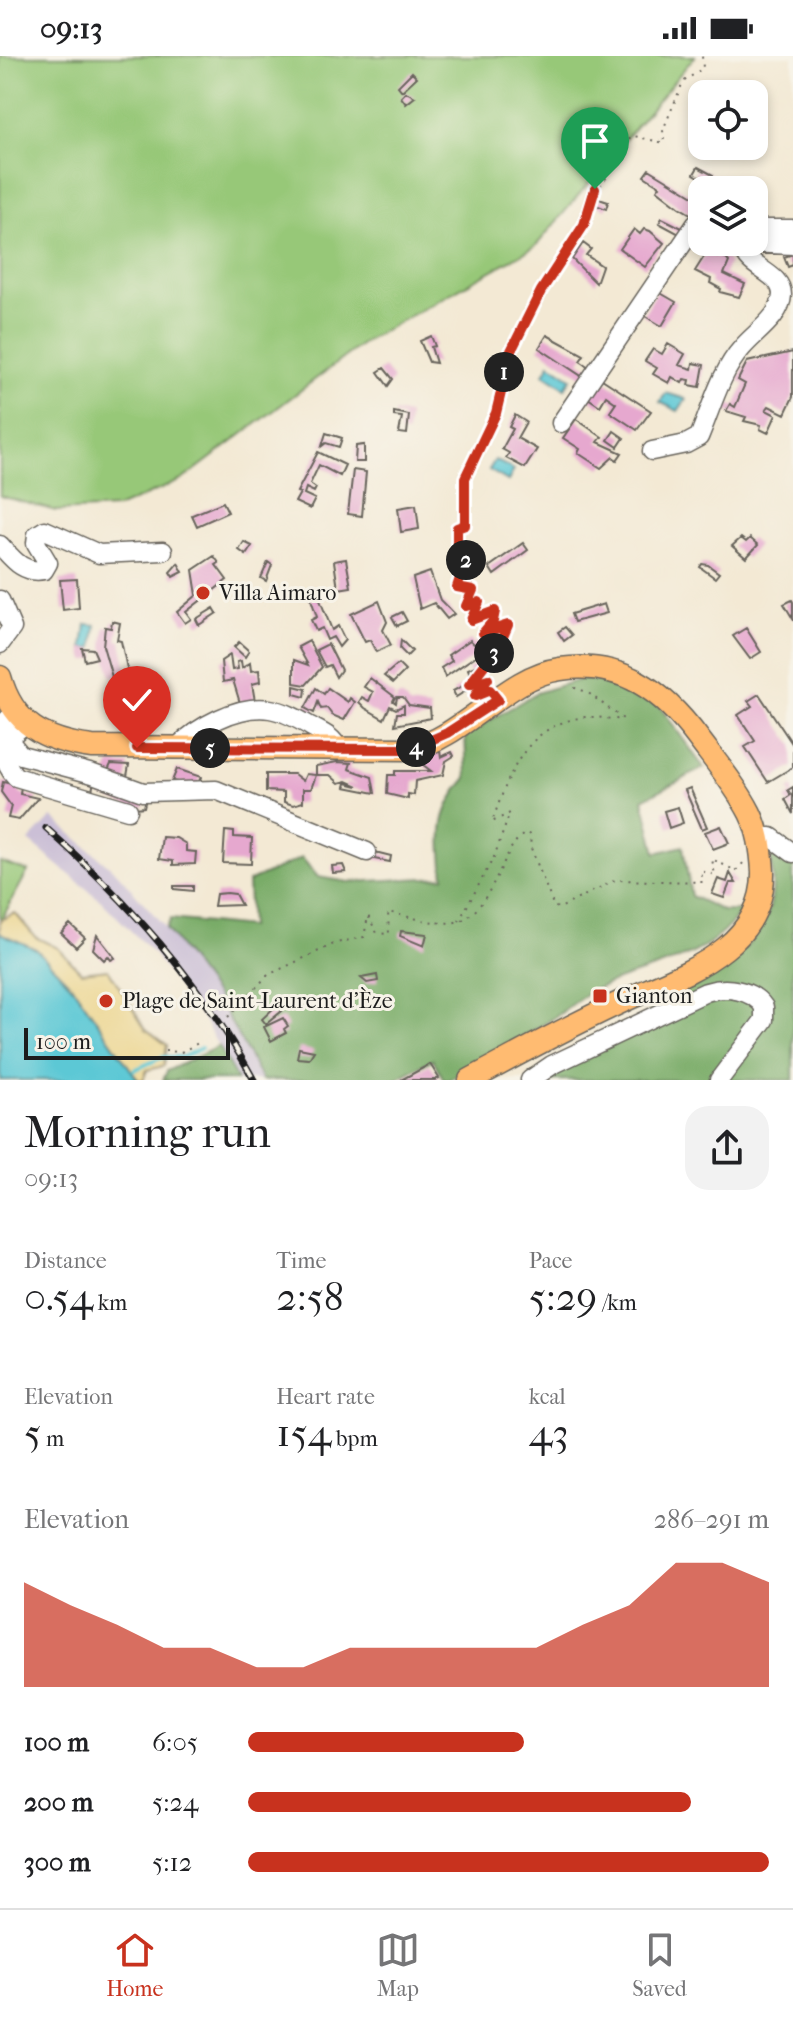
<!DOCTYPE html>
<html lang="en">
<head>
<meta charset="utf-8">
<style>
	:root { --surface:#fff; --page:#f2f2f2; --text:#202124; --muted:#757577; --line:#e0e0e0; --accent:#c8321e }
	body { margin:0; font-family:"IM FELL French Canon",serif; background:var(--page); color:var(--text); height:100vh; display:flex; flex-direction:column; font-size:30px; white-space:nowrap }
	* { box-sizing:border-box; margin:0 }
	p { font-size:26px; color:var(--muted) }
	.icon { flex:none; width:44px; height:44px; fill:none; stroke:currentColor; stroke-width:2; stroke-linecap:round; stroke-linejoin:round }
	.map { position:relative; height:1024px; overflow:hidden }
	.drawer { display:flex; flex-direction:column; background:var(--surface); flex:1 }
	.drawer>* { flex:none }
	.controls { position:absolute; left:688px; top:24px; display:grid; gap:16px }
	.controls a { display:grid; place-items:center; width:80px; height:80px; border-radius:16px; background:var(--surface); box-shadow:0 4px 12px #0003; font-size:40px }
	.scale { position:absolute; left:24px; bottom:20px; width:206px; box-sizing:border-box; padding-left:8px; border:4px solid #1c1c1c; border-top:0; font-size:22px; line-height:28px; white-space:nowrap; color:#1c1c1c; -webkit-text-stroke:6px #f7f3e8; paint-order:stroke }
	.pin { position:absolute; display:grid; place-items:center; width:68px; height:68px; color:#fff; margin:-82px -34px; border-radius:50% 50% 50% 0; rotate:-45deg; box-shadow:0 0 8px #0007 }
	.pin .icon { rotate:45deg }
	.km { position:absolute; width:40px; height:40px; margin:-20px; border-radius:50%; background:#222; color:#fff; font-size:22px; line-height:40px; text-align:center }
	.round { display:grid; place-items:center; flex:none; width:84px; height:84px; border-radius:24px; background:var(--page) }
	.headline { display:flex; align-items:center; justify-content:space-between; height:136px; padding:0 24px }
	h1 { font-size:44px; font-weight:600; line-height:60px }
	.metrics { display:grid; grid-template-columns:repeat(3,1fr); gap:12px; height:136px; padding:8px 24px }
	.metrics div { display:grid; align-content:center }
	.metrics b { font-size:40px; font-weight:600 }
	.metrics small { font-size:22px; font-weight:400 }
	.metrics p { font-size:22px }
	.chart { height:224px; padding:16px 24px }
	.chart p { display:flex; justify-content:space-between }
	.chart svg { width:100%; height:144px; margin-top:8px; fill:var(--accent); opacity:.7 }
	ul { padding:0 24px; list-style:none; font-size:26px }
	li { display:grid; grid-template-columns:128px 96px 1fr; align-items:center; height:60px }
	li i { height:20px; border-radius:10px; background:var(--accent) }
	.status { display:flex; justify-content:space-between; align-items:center; height:56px; padding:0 40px; background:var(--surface); direction:ltr }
	.status svg { height:22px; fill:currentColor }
	.tabs { display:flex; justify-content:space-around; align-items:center; height:112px; border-top:2px solid var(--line); background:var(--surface); font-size:22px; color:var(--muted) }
	.tabs a { display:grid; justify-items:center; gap:4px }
	.tabs .active { color:var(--accent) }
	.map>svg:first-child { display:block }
	.industrial { fill:#cbbfd6 }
	.green { fill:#97c878; stroke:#5a724a; stroke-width:2 }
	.forest { fill:#79ac68; stroke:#4a6442; stroke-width:2 }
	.sand { fill:#eeda9e; stroke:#857b5d; stroke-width:2 }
	.water { fill:#5cc8d5; stroke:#3c7278; stroke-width:2 }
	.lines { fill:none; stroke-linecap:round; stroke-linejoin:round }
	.stream { stroke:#5cc8d5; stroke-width:4 }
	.building { fill:#e6a8cf }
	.minor-casing { stroke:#67645c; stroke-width:21 }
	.major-casing { stroke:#67645c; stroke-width:25 }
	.path { stroke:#67645c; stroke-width:2; stroke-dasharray:2 6; stroke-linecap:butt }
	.minor { stroke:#fff; stroke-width:18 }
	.major { stroke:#ffbb71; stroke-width:22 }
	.rail-casing { stroke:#1c1c1c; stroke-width:7 }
	.rail { stroke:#f7f3e8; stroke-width:4; stroke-dasharray:12; stroke-linecap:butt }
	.route-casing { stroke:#fff; stroke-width:16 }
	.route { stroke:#c8321e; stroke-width:10 }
	.poi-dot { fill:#c8321e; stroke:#f7f3e8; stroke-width:3 }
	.labels { text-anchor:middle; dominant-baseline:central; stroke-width:6; stroke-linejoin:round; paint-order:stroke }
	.poi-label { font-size:22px; fill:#1c1c1c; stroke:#f7f3e8; text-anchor:start }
</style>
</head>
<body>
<div class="status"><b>09:13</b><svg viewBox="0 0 49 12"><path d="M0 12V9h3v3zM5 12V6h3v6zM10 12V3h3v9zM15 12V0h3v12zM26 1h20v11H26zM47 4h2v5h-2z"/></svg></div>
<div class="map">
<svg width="793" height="1024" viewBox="0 0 793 1024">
	<rect width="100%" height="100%" fill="#f7f3e8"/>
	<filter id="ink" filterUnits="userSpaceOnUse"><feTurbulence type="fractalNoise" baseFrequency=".0125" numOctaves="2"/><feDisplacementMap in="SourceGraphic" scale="16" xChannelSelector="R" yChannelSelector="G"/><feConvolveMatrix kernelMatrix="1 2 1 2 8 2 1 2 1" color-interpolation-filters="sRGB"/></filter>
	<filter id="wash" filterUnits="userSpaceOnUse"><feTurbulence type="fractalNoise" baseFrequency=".006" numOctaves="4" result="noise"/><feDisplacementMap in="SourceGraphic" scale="32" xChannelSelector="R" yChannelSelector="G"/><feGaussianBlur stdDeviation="1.8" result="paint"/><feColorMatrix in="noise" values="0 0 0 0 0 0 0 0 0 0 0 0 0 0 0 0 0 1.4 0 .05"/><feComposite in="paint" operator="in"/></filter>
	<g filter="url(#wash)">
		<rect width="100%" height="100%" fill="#f3e9d4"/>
		<!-- industrial -->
		<path class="industrial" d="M52,761l65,56 49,55 51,69 45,83h-25l-31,-56 -53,-71 -53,-53 -71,-59z"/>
		<!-- green -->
		<path class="green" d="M0,0h695l-159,190 -169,94 -185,140 -65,28 -61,3 -56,-15z
			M0,806l28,9 -27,49h-1z"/>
		<!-- forest -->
		<path class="forest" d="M582,623l29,4 49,24 44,61 -61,31 13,54 27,-7 8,50 32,15h19c-40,55 -92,52 -148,79 -16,8 -30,22 -45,31 -34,21 -68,40 -101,59h-4l-11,-21 -38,21h-133l-45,-83 -51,-69 5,-9 79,8 -2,-45 54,-24 16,19 31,5 95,-5c-4,-43 -7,-65 23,-99l-2,-43 71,-42z
			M771,794l22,16v214h-246l198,-132c31,-34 29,-54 26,-98z
			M219,990l18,34h-74l4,-9z"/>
		<!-- sand -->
		<path class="sand" d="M15,857l20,24 23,11 23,24 27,-3 38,60 21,16 -3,21 -17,4 -4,10h-5l-65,-93 -37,-38 -36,-16v-13z"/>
		<!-- water -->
		<path class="water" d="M550,308l21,14 -6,10 -21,-14z
			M666,337l20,6 -8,12 -18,-9z
			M495,404l19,10 -6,11 -19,-11z
			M86,568l10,1 -3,24 -10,-1z
			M0,877l36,16 37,38 65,93h-138z"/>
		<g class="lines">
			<!-- stream -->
			<path class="stream" d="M134,1014l29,-13h20l18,-9"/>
		</g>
		<g id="blocks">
			<!-- building -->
			<path class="building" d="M412,16l5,5 -15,14 -4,-5z
				M406,36l9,5 -9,7 -5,-7z
				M698,111l15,8 -4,8 -15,-9z
				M649,113l46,28 4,-5 3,2v13l-3,-2 -5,11 -15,-9 -22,-17 3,-4 -16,-10z
				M596,142l12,4 -2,7 -15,-6z
				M662,162l22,11 -3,6 -22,-12z
				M634,173l6,5 4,-5 6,2 14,12 -19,24 -25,-18z
				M583,187l8,6 -5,6 16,11 -6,17 -24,-24z
				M719,195l10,11 -5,12 21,10 -6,13 -19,-5 1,-3 -11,-6 1,-4 -16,-8 12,-19 10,5z
				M793,198v11l-5,2 -4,-10z
				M657,235l19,11 -14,24 -19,-11z
				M547,279l37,20 -4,6 12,8 -6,10 -47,-31z
				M431,280l4,10 -4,1 5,16 -7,-1 -9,-21z
				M668,288l17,10 -6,11 13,4 1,-6 11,2 -4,22 -11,-2 1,-5 -6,-1 -2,4 -10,-6 -3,6 -16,-9 4,-6 -12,-7 8,-12 9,5z
				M793,296v45l-8,17 -16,-8 -3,4 10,5 -8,18 -8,-4 1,-4 -17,-4 2,-4 -20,-6 4,-7 5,3 10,-23 -7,-4 9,-18z
				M384,312l9,11 -5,7 -10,-14z
				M602,323l49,32 -14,19 -27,-18 6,-9 -10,-7 -6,10 -12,-8z
				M394,356l15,3 -2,19 -8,-1 3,-16 -8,-1z
				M515,359l11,7 -9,16 20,11 -12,19 -19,-10 3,-5 -7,-4 11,-20 -4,-2z
				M576,363l26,18 -4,5 24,11 -5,7 -4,-3 -12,11 -23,-15 2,-4 -17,-11z
				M614,375l10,7 -6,9 -10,-7z
				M326,377l16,5 -3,9 -13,-4 -4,3z
				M364,389v17h-9l1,-16z
				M318,396l27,13 -5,11 -21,-11 -9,19 6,4 -2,4 -8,-4 -2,6 11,5 -5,10 -15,-7 5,-9 -3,-1z
				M353,414l13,2 -4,44 -14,-2z
				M223,446l5,10 -31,14 -5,-11z
				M416,449l3,24 -18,3 -3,-24z
				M741,482l5,4 4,-4 8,7 -12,13 -14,-12z
				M244,486l8,4 -6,9 -7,-5z
				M523,487l5,7 -34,25 -5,-8z
				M214,500l5,7 -3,2 11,15 -41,32 5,7 -6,4 -8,-11 20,-17 -4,-25z
				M346,503l5,28 -13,2 -4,-28z
				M268,506l4,3 -6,16 -5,-3z
				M178,507l5,9 -10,5 -3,-5z
				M702,508l6,1 11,8 -4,5 -15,-11z
				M430,516l10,28 14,14 -7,5 -13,-16 -14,6 -7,-31z
				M77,523l2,29 -16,2 -3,-30z
				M314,529l18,45 6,-4 7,14 -6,7 -6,-10 -6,3 -5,-12 -6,3 -5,-11 6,-3 -7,-21z
				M792,544l1,2v17l-9,-15z
				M379,545l8,21 -4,8 8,15 -15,7 -6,-12 -5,2 -14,-28z
				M604,548l3,9 -33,9 -3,-8z
				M214,552l3,5 -18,12 -3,-6z
				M402,556l5,9 -10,5 -5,-9z
				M112,565l8,2 -3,17 4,1 7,32 -16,4 -9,-31 2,-19 6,1z
				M565,571l7,8 -8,6 -6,-9z
				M746,572l15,24 -11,7 -17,-23z
				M401,584l11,11 -5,5 -7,-7z
				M470,584l4,4 4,-2 2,11 -35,24 -4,-9 11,-7 -4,-6z
				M309,585l13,26 -16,18 -12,-2v-23l14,5 -10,-18z
				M239,586l10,9 -4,6 -11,-10z
				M328,588l13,26 -5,7 -6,-12 -5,2 -9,-17z
				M82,592l11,1 4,9 -12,3z
				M230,599l2,15 6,-1 -1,-7 4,-1 1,7 8,-5 1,8 8,-1 1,12 -8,2 3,17 -15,2 -7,-23 -10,2 -2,-21z
				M482,607l-6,9 -6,2 -2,-5z
				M398,608l7,7 -12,12 -9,-7z
				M370,622l25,19 -2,4 3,2 1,-6h6l6,8 21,3 1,10 -36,7 2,-12h7v-8l-8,4 -6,-3 -6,13 -19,-11 -6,-6 3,-5 7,4 4,-9 -9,-5z
				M466,628l3,5 -13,8 -3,-6z
				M294,630l12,3 -1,8 -11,-3z
				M316,632l8,6 4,-6 20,14 2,-4 5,4 -11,18 -12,-5 -5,-7 -6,1 -3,-7 -4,11 -9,-5z
				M759,638l34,51v22l-25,15 -23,-35 10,-6 -17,-26 14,-9 -4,-5z
				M440,694l1,7 11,-5 2,4 -8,5 -3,14 -28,6 -1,14 -6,-1v5l-21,-5 1,-19h7v-4h36l-13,-10z
				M337,706l14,1 -2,6 23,8 3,16 -30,-6 1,-4 12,3 -11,-5 -8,2 -9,-8h-14v-9z
				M111,708l18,1 -3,17 -20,-7z
				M177,713l24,8 -4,9 -25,-5z
				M266,718h28l9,7 3,-7 10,1 -5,14h-8v13l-10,3 -9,-3v-10l-18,-1z
				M94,723l52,19 -2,9 -9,1 -43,-16z
				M3,726l18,4 -1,8 18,4 -19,22 -11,-2 3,-12 -10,-14z
				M793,731v27l-8,-15 6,-4 -3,-5z
				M690,732l17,39 -5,2 -17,-39z
				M678,751l5,16 -14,5 -5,-17z
				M721,770l8,17 -16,6 -8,-17z
				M225,775l9,1v5l18,1 -1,26 -28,-1z
				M162,781l14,1 10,6v7l10,1 -1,12 -22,1v-4l-14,-2z
				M375,796l16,4 -1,6 -16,-3z
				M343,809l3,7 -13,1 -1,-7z
				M730,817l6,10h-6l-6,15 -12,-4 6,-15 9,3z
				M174,830h19v5l-19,-2z
				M227,837l8,1 6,11 -27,1 2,-12z
				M70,868l15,14 -9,9 -15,-14z
				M401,875l26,3 -3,12 -24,-10z
				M97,879l18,23 -4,2 -3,-4 -4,4 -11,-11z
				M377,919l1,6 -11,2 -6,-5z
				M277,949l5,6 -16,13 -4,-5z
				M283,962l5,8 -4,3 2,4 -15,8 -7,-14z
				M299,992l15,3 -5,8 -12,-1z
				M430,1008l9,14 -4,2h-34z"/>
		</g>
	</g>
	<g filter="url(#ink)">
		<use href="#blocks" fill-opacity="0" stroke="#67645c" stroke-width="2"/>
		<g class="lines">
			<!-- minor casing -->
			<g class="minor-casing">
				<path id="minor" d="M754,173h39
					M561,367l135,-199 6,-2
					M652,395l34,-7 13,-7c12,-28 22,-66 43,-89 12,-15 39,-31 40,-53 0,-22 -33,-26 -38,-45l5,-7 44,2
					M0,489c13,14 23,29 44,25l4,-7 -12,-20 1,-8 8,-5 54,24 64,-3
					M0,544l12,28 -12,16
					M15,656l-12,12c-1,19 -1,39 13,53l112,33
					M25,668l-13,11 -1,8 10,12 72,19 50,18 73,-2 151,62
					M175,693c22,-22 63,-45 95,-40 14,2 28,10 40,17 11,6 24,11 28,23
					M758,781h13l22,16
					M530,1024l22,-15 154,-73c20,-6 46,-3 58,15v13l-45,60"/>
			</g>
			<!-- major casing -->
			<g class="major-casing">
				<path id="major" d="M0,621c13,48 45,64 92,70l319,2c53,-12 96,-73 149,-80 62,-9 103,22 138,69 18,24 38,48 52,75 9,18 12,39 13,59 1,74 -74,100 -131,125 -55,25 -109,54 -162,83"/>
			</g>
			<!-- path -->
			<path class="path" d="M484,629l4,-6 -19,6 30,-39 9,-21 -25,8 10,-12 2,-10 -24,9 8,-18 -13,4 7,-16 -16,-3 9,-27 -9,-14v-18l8,-3 -2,-39 33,-73 15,-62 30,-60 43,-66 5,-24 20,-27 9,-27 16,-11 30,7 -1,-13 20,-48 20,-14 -1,-12
				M459,865l35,-64 16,-44 -18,9c18,-50 33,-97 93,-105 13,-1 25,3 38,2l-36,-27 -15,-5
				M228,961l40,-42 68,-32 28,-6 4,-21 9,17 12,1 -1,-22c74,18 82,21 116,-50 6,-12 10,-22 22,-29l4,2 1,13 23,59 6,1 55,-28 88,2 -2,-11 14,4 -3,-16 24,12 8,-9
				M165,995l16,1 17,-9"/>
			<!-- minor -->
			<use href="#minor" class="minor"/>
			<!-- major -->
			<use href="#major" class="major"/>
			<!-- rail casing -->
			<g class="rail-casing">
				<path id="rail" d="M46,772c82,73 155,154 208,252"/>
			</g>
			<!-- rail -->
			<use href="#rail" class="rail"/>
		</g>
	</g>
	<g class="lines" filter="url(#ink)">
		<!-- route casing -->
		<g class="route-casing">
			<path id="route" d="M137,692l274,1 36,-16 51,-33 -8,-10 -15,6 13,-17 -19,6 30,-39 9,-21 -25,8 10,-12 2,-10 -24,9 8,-18 -13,4 7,-16 -16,-3 9,-27 -9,-14v-18l8,-3v-47l31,-65 15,-62 30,-60 43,-66 11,-36"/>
		</g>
		<!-- route -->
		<use href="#route" class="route"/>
	</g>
	<!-- markers -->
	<g class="poi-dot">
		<circle cx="203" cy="537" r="8"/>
		<rect x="592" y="932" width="16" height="16" rx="4"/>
		<circle cx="106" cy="945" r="8"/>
	</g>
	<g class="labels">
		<!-- poi labels -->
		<g class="poi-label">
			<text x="219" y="537">Villa Aimaro</text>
			<text x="616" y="940">Gianton</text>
			<text x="122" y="945">Plage de Saint-Laurent d'Èze</text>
		</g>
	</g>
</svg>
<div class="controls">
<a><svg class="icon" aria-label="locate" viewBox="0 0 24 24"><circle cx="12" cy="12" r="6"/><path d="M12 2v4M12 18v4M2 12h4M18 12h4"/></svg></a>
<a><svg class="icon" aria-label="layers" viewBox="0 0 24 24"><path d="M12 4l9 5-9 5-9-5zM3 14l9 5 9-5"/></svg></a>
</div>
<div class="scale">100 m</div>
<div class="pin" style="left:595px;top:133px;background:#1e9e55"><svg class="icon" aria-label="arrive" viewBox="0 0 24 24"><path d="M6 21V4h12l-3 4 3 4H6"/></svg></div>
<div class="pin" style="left:137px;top:692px;background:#d93025"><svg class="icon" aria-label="check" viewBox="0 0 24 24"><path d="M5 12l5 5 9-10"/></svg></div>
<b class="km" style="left:504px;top:316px">1</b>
<b class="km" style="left:466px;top:504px">2</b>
<b class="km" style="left:494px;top:597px">3</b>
<b class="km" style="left:416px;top:691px">4</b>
<b class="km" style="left:210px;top:692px">5</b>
</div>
<section class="drawer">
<div class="headline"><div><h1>Morning run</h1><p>09:13</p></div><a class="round"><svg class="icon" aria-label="share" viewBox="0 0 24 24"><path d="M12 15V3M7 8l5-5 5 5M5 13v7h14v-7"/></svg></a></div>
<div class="metrics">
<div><p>Distance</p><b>0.54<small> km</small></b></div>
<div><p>Time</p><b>2:58</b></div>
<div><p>Pace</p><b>5:29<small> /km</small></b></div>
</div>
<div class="metrics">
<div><p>Elevation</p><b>5<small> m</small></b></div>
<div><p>Heart rate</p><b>154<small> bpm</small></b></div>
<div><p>kcal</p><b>43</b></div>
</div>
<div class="chart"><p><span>Elevation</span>286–291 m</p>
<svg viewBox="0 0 160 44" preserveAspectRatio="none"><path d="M0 44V12L10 19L20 25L30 32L40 32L50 38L60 38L70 32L80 32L90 32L100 32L110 32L120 25L130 19L140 6L150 6L160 12V44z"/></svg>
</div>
<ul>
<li><b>100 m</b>6:05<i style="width:53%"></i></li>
<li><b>200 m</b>5:24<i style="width:85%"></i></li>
<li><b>300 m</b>5:12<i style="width:100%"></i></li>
</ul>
</section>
<nav class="tabs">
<a class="active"><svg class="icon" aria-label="home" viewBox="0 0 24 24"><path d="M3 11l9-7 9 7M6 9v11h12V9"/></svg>Home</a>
<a><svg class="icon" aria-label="map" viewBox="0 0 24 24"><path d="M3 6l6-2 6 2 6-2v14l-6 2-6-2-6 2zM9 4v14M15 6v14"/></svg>Map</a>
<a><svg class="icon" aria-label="saved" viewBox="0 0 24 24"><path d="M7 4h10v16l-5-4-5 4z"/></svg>Saved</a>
</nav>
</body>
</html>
